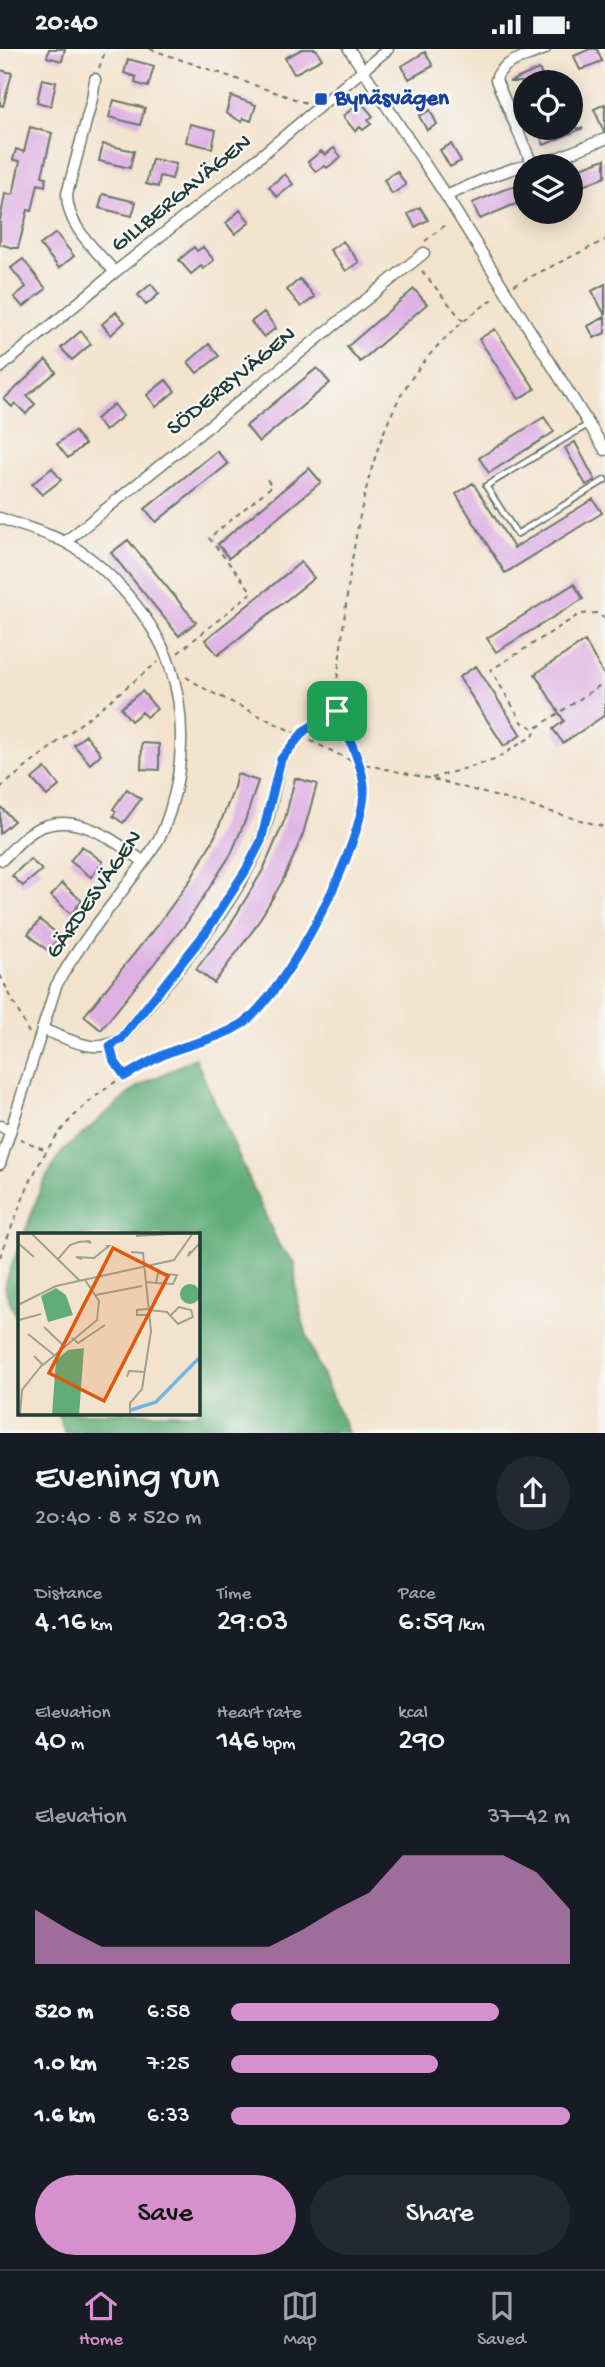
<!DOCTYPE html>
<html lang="en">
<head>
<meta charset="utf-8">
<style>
	:root { --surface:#171b24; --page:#242831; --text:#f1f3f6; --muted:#9ea1a6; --line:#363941; --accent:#d690ce }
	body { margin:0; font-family:"Gochi Hand",sans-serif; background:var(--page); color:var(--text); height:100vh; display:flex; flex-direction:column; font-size:26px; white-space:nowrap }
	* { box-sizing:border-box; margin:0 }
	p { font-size:23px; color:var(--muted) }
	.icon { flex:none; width:38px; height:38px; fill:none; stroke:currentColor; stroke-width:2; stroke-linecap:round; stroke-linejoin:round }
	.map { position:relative; height:1384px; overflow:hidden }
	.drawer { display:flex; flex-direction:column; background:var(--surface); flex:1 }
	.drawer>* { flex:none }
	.buttons { position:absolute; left:513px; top:21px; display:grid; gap:14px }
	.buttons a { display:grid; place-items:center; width:70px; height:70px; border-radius:50%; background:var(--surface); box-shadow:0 4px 18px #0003; font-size:35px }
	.pin { position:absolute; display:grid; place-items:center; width:60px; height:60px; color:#fff; margin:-30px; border-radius:14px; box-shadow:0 4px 10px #0006 }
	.round { display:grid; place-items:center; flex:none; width:74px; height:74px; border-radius:37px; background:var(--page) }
	.headline { display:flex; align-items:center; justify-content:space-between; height:119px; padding:0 35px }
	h1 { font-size:38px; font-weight:600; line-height:52px }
	.figures { display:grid; grid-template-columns:repeat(3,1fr); gap:10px; height:119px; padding:7px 35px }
	.figures div { display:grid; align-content:center }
	.figures b { font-size:30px; font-weight:600 }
	.figures small { font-size:19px; font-weight:400 }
	.figures p { font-size:19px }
	.chart { height:196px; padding:14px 35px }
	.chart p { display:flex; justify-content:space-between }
	.chart svg { width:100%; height:126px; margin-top:7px; fill:var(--accent); opacity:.7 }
	.button { display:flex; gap:14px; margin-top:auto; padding:14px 35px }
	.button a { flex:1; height:80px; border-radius:42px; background:var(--accent); color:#111; font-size:28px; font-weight:600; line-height:80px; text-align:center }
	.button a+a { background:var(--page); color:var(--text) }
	ul { padding:0 35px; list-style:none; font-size:23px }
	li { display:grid; grid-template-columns:112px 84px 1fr; align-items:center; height:52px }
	li i { height:18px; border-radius:9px; background:var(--accent) }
	.status { display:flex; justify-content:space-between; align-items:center; height:49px; padding:0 35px; background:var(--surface); direction:ltr }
	.status svg { height:19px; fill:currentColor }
	.menu { display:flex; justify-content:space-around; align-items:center; height:98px; border-top:2px solid var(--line); background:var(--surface); font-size:19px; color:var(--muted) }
	.menu a { display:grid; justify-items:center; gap:4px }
	.menu .on { color:var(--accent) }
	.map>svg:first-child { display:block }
	.forest { fill:#60ad78; stroke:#407556; stroke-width:2 }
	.building { fill:#deb0e4 }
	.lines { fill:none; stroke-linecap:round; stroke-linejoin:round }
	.service-casing { stroke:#69776a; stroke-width:8 }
	.minor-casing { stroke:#69776a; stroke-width:13 }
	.path { stroke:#69776a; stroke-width:2; stroke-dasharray:5 5; stroke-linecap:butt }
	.service { stroke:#fff; stroke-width:4.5 }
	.minor { stroke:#fff; stroke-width:10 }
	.route-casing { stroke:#fff; stroke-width:14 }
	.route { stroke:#1a73e8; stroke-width:9 }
	.transit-dot { fill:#1a4fb4; stroke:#f6f6f2; stroke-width:2.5 }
	.labels { text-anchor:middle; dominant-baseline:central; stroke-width:5; stroke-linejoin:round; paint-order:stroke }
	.transit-label { font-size:23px; font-weight:bold; fill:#164399; stroke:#f6f6f2; text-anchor:start }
	.street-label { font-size:23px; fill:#1f3d34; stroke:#f6f6f2 }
	.inset-river { fill:none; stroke:#6fb7e7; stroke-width:3.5 }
	.inset-road { fill:none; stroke:#9ea190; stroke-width:2 }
	.view { fill:#de580e; fill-opacity:0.15; stroke:#de580e; stroke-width:3.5 }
	.inset-edge { fill:none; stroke:#1f3d34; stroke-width:3.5 }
</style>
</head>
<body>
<div class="status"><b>20:40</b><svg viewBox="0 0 49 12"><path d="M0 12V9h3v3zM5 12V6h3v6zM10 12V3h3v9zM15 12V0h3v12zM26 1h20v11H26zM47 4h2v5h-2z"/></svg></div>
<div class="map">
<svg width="605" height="1384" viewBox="0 0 605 1384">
	<rect width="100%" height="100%" fill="#f6f6f2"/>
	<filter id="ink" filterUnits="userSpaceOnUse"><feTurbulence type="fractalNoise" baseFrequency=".0143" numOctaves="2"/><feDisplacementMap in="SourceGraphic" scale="14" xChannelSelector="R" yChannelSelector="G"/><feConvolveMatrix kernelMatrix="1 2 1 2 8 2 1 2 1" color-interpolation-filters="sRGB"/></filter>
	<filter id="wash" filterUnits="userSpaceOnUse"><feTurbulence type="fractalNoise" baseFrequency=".00686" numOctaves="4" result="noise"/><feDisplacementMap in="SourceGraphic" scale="28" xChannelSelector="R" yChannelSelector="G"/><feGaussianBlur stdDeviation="1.57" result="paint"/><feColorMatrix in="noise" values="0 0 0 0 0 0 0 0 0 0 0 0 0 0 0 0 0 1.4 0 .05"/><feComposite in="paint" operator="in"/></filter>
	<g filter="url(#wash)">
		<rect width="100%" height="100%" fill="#f3e3cd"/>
		<!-- forest -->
		<path class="forest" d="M195,1009l84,188 16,17c-2,60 30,116 53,169h-283l-8,-19h141v-178h-174l18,-50 20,-33 75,-65z
			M19,1197v77l-15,-36z"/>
		<g id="blocks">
			<!-- building -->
			<path class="building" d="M49,0h16l-3,12 -15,-4z
				M302,0h14l6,10 -28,15 -9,-16z
				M590,0h7l5,12 -22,9 -6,-14z
				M425,3l8,14 -24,13 -7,-13z
				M128,10l26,7 -6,21 -13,-4 1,-6 -12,-4z
				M539,20l6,13h-36z
				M0,21l12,3 -9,33 -3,-1z
				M42,30l14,3 -5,24 -14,-4z
				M231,47l25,9 -5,16 -8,-3 -1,4 -16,-9z
				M114,51l31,8 -5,17 -31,-8z
				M361,53l12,14 -5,4 3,4 -8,6 -3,-3 -5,4 -12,-15z
				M605,55v28h-1l-10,-23z
				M430,61l7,14 -10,6 -8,-14z
				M190,75l26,6 -4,18 -26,-6z
				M30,78l22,6 -10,43 4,1 -1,9 -7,-2 -6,27 -4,-1 -10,38h-5l-13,-4v-24l5,-26 8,1 7,-34 -7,-1 3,-11 8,3z
				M547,79h36l-39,17 -6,-13z
				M103,95l31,7 -4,17 -31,-7z
				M451,95l10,17 -11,6 -10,-17z
				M334,99l7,9 -14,11 -2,-2 -9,6 -8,-10 13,-11 4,4z
				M152,110l24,5 -4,15 -12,-3 -2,11 -12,-3z
				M605,110v18l-35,14v-19z
				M397,122l9,14 -14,9 -8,-14z
				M285,125l8,10 -16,13 -8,-10z
				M525,136v18l-12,2 -33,14 -8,-16 36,-15z
				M103,145l33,8 -4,14 -33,-8z
				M420,158l8,13 -13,7 -7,-13z
				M240,161l10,12 -15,12 -9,-11z
				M56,184l18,23 -15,12 -19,-23z
				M343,192l16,21 -13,9 -16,-21z
				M194,198l3,4 6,-4 11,13 -11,9 -2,-3 -10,8 -12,-14z
				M23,210l23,30 -23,18 -9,-10 12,-10 -15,-19z
				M300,230l15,18 -14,10 -14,-17z
				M151,235l8,10 -13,11 -8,-10z
				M605,235v31l-13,-24z
				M414,240l13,15 -67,58 -13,-15z
				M116,263l9,10 -14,13 -9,-11z
				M264,263l12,16 -12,9 -13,-15z
				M605,268v16l-11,5 -6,-12z
				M495,280l40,60 -16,10 -40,-60z
				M81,282l10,13 -19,16 -11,-12z
				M209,295l10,12 -22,17 -9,-11z
				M46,311l10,12 -29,24 8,8 -9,10 -11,-11 -3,4 -8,-8z
				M317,319l13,15 -71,59 -13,-16z
				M166,331l9,11 -19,16 -9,-12z
				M114,355l9,12 -18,15 -9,-12z
				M544,368l10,15 -65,41 -10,-15z
				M74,382l11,13 -17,14 -11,-14z
				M575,393l20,38 -9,5 -21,-37z
				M217,402l11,13 -72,58 -11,-13z
				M52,419l9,12 -19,15 -10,-11z
				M309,419l12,14 -92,76 -11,-14z
				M473,434l41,65 79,-49 9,14 -97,60 -49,-79z
				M128,491l68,82 -17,14 -68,-83z
				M301,513l13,16 -96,77 -13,-15z
				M574,535l9,15 -87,53 -9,-14z
				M585,592l20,36v38l-42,28 -10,-14 11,-8 -29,-47z
				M476,617l45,69 -17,11 -45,-69z
				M142,642l15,18 -11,8 -4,-5 -11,9 -10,-13z
				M86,686l15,19 -11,10 -16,-19z
				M142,694l17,1v26l-18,-1z
				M45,719l14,18 -12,10 -15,-17z
				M237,725l21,7 -13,40 -14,33 -43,67 -87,109 -17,-14 78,-97 29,-40 24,-43 18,-45z
				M295,729l22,6 -14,50 -10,24 -11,24 -28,47 -40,54 -18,-14 31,-39 36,-60 22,-51z
				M127,740l14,10 -18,24 -10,-7 3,-5 -3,-2z
				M0,757l14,15 -14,12z
				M82,797l21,16 -12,15 -21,-16z
				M30,810l12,11 -19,16 -11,-10z
				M62,834l20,18 -11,13 -20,-18z
				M40,871l20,16 -12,15 -20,-17z"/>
		</g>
	</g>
	<g filter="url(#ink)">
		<use href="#blocks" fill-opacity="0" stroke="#69776a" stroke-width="2"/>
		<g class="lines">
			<!-- service casing -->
			<g class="service-casing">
				<path id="service" d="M589,375l-103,62 31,48 88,-54"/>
			</g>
			<!-- minor casing -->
			<g class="minor-casing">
				<path id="minor" d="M349,0l97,147 159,254
					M95,30l-3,20 -25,95c0,33 28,55 48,78
					M532,115l-36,-84c4,-19 33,-24 49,-31
					M446,147l43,-19 23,-8 40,-9 53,-21
					M0,319l115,-96 130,-103 143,-120
					M0,469c21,8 45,14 65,24 42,22 90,78 105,124 17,51 14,111 -6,162 -10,24 -29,45 -44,66 -23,30 -46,59 -64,92l-56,178
					M65,493l359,-289
					M2,811c11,-11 23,-26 37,-32 39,-17 76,13 105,34
					M42,980c27,10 53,27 79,10 47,-59 111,-127 139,-196 11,-26 14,-57 21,-84
					M0,1077l10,4"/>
			</g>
			<!-- path -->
			<path class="path" d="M150,0l156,54
				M99,19l7,-19
				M425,192l23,-18
				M422,222l41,50
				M514,236l91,-45
				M605,570l-8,-6 -17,1 -89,56 31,52 13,7 70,-47
				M178,604l74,-61 -43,-54 63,-52 -7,-9
				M186,628l21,13 147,72 87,19 164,46
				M287,702l18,-21 31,-18
				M432,729l62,-18 40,-25 1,-5
				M0,739l158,-126
				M0,926l29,58
				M112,1005l13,22
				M20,1090l26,11
				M0,1208c20,-49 35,-102 73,-140 28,-28 64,-52 101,-67 21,-8 44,-11 64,-23 48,-30 123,-178 126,-234 1,-34 -28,-64 -29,-95 12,-96 19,-215 65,-301 22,-40 57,-74 95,-99"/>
			<!-- service -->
			<use href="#service" class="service"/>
			<!-- minor -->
			<use href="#minor" class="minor"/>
		</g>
	</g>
	<g class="lines" filter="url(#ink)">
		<!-- route casing -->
		<g class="route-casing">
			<path id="route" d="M337,662c9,21 25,52 27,75 3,54 -78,208 -122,238 -20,13 -42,17 -64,25 -19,6 -36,17 -53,27l-11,-15 -4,-15 11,-7 85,-107 40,-62 15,-29 20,-82 24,-29z"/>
		</g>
		<!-- route -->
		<use href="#route" class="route"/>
	</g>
	<!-- markers -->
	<rect class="transit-dot" x="314" y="43" width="14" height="14" rx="3.5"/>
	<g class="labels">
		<!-- transit labels -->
		<g class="transit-label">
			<text x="335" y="50">Bynäsvägen</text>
		</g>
		<!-- street labels -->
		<g class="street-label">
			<text transform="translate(182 145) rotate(-39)">GILLBERGAVÄGEN</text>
			<text transform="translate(232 333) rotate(-39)">SÖDERBYVÄGEN</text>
			<text transform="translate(95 846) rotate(-55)">GÄRDESVÄGEN</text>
		</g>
	</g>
	<!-- overview -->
	<g transform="translate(18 1184)">
		<rect width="182" height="182" fill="#f3e3cd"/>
		<path d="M162 61a10 10 0 1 1 20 0a10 10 0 1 1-20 0ZM38,55l10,7 7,20 -25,7 -7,-26zM66,115l-5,67h-27l4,-55 12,-10z" fill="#60ad78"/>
		<path class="inset-river" d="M113,177l25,-8 44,-45"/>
		<path class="inset-road" d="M13,0l49,48M118,3l52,-3M0,10l16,14M172,18l-2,5 11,-12M40,26l12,-14 9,-3 10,-1 2,2 -5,-2M64,26l-6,-2 18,1 15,-12h-3M128,49l10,1 2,-10 19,2 -4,9 -17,-1M78,62l46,-9M0,72l38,-19 118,-26 19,-27M130,76l-11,1v5h12M131,77l18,2 11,12 15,-7 -2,-7 -12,-3 -8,8M1,87l22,-6M26,94l20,19M10,101l26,21M54,105l6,5 27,-18M16,123l9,9 54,-45 2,-19 -14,-21M109,144l2,-6 16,1M2,182l2,-25 20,-25M112,182v-12l12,-14 9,-58 -8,-78 -12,-1"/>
		<path class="view" d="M95,15l55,28 -64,125 -55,-28z"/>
		<rect width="182" height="182" class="inset-edge"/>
	</g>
</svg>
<div class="buttons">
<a><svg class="icon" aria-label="locate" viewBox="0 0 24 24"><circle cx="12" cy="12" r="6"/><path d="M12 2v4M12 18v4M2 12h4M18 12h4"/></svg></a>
<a><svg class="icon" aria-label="layers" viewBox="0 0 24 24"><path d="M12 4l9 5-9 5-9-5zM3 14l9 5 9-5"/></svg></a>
</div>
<div class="pin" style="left:337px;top:662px;background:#1e9e55"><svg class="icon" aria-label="arrive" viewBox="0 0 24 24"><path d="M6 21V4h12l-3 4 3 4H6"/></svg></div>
</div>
<section class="drawer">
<div class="headline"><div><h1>Evening run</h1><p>20:40 · 8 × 520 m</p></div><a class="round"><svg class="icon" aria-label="share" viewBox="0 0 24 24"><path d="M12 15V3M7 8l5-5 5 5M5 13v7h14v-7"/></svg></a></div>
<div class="figures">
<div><p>Distance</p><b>4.16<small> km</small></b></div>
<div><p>Time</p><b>29:03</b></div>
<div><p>Pace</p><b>6:59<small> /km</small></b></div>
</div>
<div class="figures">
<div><p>Elevation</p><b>40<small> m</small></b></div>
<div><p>Heart rate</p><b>146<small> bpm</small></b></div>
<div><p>kcal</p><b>290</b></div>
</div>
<div class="chart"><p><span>Elevation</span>37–42 m</p>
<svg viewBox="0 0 160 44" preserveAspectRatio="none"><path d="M0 44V25L10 32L20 38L30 38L40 38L50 38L60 38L70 38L80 32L90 25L100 19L110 6L120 6L130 6L140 6L150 12L160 25V44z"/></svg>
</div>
<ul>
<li><b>520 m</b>6:58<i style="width:79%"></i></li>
<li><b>1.0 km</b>7:25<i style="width:61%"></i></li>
<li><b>1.6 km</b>6:33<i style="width:100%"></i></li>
</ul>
<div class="button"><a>Save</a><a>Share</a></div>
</section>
<nav class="menu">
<a class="on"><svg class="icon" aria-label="home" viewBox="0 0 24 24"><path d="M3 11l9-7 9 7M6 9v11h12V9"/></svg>Home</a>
<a><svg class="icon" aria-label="map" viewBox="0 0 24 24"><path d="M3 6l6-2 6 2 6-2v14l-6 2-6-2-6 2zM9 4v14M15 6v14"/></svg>Map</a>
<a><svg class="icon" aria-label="saved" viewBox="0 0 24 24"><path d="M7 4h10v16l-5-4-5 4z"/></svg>Saved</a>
</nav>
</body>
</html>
